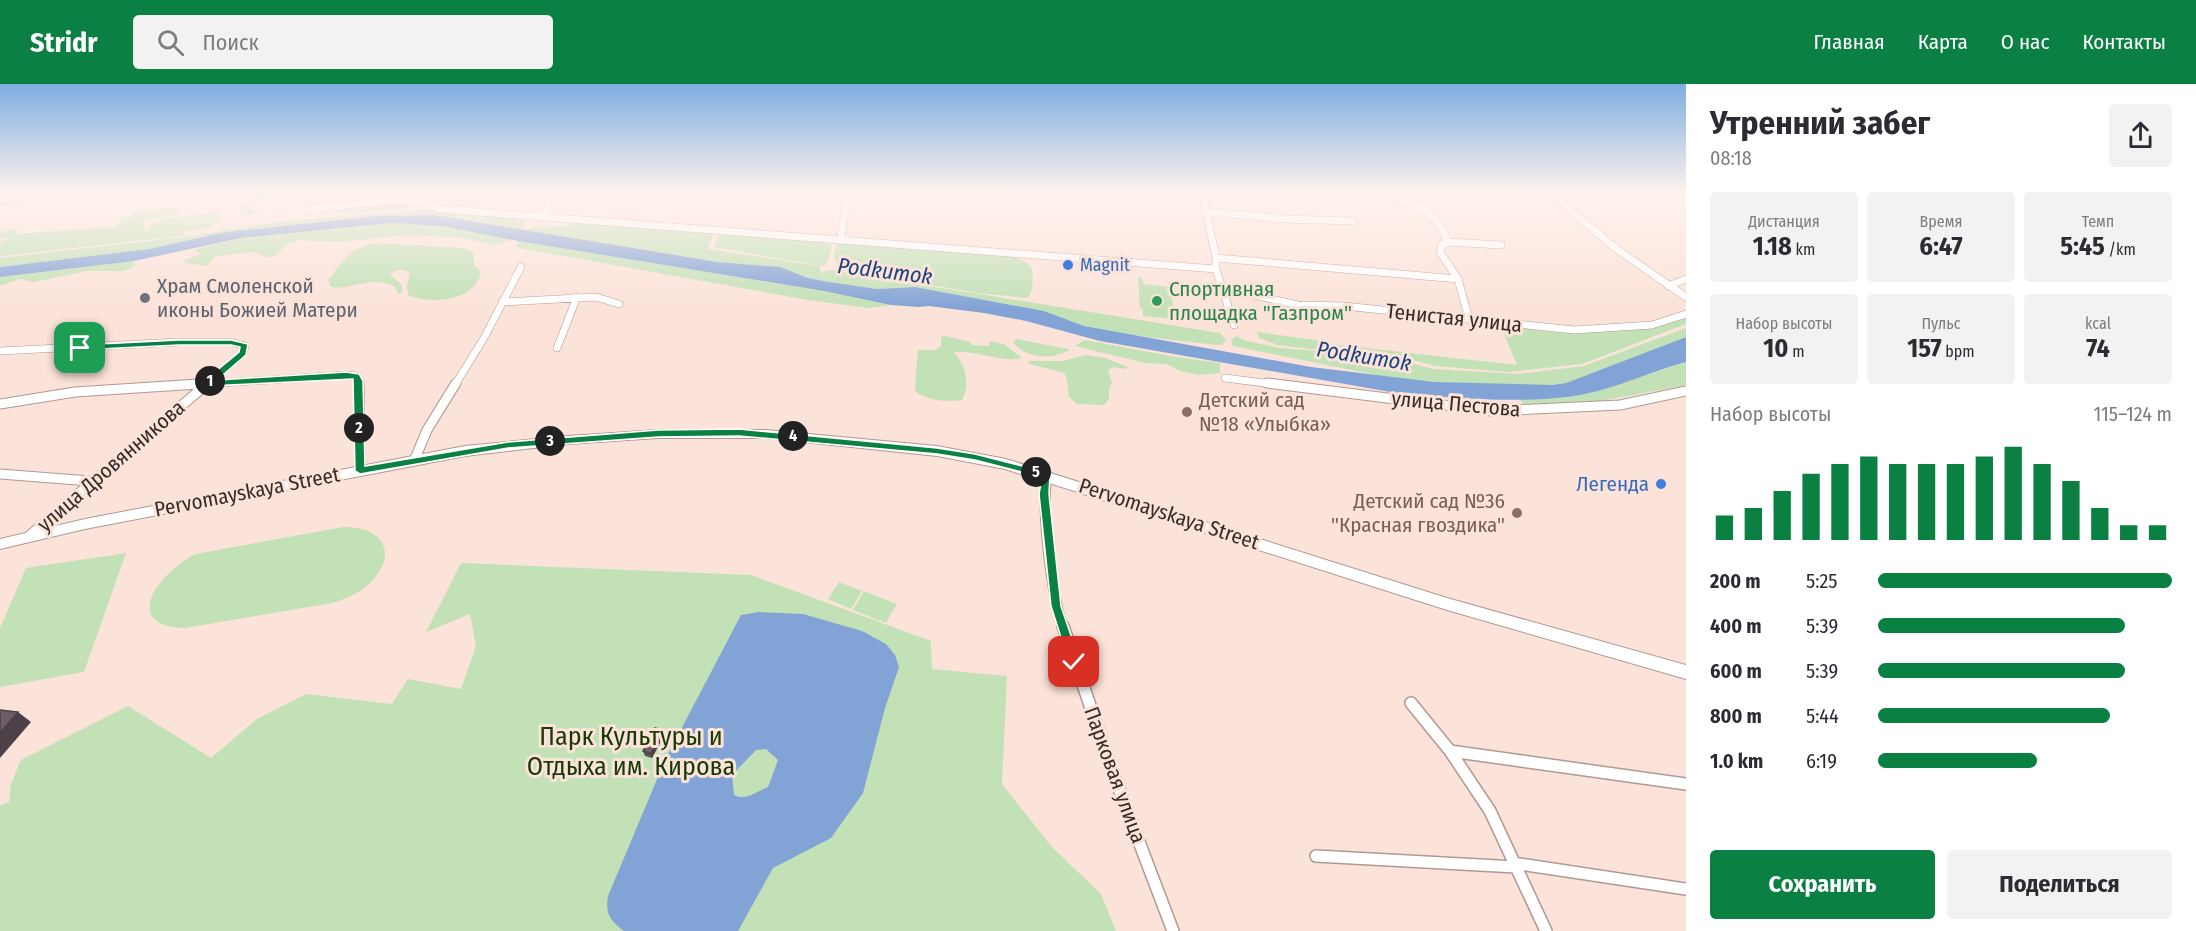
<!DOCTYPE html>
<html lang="ru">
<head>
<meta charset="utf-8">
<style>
	:root { --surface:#fff; --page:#f2f2f3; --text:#2b2b33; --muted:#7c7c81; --accent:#0b8043 }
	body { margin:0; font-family:"Fira Sans Condensed",sans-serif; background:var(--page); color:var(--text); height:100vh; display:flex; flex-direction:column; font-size:22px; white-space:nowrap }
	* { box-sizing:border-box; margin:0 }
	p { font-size:20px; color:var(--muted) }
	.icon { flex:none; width:33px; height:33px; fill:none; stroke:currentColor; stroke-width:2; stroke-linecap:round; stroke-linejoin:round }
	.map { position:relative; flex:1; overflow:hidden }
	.drawer { display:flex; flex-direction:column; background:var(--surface); width:510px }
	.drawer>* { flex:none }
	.pin { position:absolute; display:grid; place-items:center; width:51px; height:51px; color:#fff; margin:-26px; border-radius:12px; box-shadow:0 3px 9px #0006 }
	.km { position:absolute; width:30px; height:30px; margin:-15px; border-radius:50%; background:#222; color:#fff; font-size:16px; line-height:30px; text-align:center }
	.round { display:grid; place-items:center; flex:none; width:63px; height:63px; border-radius:6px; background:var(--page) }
	.head { display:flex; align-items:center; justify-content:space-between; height:102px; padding:0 24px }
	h1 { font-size:33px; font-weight:700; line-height:45px }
	.metrics { display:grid; grid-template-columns:repeat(3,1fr); gap:9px; height:102px; padding:6px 24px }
	.metrics div { display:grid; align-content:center; border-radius:6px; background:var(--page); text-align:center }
	.metrics b { font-size:26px; font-weight:700 }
	.metrics small { font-size:16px; font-weight:400 }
	.metrics p { font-size:16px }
	.chart { height:168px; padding:12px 24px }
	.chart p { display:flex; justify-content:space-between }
	.chart svg { width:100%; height:108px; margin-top:6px; stroke:var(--accent); stroke-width:6 }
	.cta { display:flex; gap:12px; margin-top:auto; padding:12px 24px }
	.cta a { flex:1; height:69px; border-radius:6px; background:var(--accent); color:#fff; font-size:24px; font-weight:700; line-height:69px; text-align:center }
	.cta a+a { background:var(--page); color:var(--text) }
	ul { padding:0 24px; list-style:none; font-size:20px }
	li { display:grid; grid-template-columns:96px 72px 1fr; align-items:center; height:45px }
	li i { height:15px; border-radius:8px; background:var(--accent) }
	header { display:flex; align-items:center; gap:36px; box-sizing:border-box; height:84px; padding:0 30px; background:var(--accent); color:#fff }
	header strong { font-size:28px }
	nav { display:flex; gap:33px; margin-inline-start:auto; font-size:21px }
	.search { width:420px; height:54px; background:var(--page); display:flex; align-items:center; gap:15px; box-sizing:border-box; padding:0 21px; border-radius:6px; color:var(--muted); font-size:22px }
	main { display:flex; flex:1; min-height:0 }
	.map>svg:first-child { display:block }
	.green { fill:#c2e1b6 }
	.water { fill:#82a3d5; fill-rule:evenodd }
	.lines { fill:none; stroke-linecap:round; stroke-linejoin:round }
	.street-far2-casing { stroke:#b09990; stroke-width:8 }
	.street-far1-casing { stroke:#b09990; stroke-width:11 }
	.street-casing { stroke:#b09990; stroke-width:14 }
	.secondary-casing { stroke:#b09990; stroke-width:2 }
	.street-far2 { stroke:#fff; stroke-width:7 }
	.street-far1 { stroke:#fff; stroke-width:9 }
	.street { stroke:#fff; stroke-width:11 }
	.secondary { fill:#fff; fill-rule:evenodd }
	.wall { fill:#5f4f59 }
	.shaded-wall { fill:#4e4048 }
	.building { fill:#6f5c67; stroke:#4e4048; stroke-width:1.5 }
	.route { fill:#0b8043; stroke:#fff; stroke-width:1.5 }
	.shop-dot { fill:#3f7fe0; stroke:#fce3d9; stroke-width:2 }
	.worship-dot { fill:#6b7280; stroke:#fce3d9; stroke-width:2 }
	.leisure-dot { fill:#2e9e5b; stroke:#fce3d9; stroke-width:2 }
	.education-dot { fill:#8d6e63; stroke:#fce3d9; stroke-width:2 }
	.labels { text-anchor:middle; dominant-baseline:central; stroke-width:6; stroke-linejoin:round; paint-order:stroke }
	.far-shop-label { font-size:18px; fill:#366cbe; stroke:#fce3d9; text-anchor:start }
	.worship-label { font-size:21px; fill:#5b616d; stroke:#fce3d9; text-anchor:start }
	.leisure-label { font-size:21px; fill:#27864d; stroke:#fce3d9; text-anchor:start }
	.street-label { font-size:21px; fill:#352b28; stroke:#fce3d9 }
	.education-label { font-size:21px; fill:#785e54; stroke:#fce3d9; text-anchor:start }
	.shop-label { font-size:21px; fill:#366cbe; stroke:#fce3d9; text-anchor:end }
	.water-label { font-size:22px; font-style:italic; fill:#1a437f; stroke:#fce3d9 }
	.near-park-label { font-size:26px; fill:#183a04; stroke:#fce3d9 }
</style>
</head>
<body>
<header>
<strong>Stridr</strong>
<div class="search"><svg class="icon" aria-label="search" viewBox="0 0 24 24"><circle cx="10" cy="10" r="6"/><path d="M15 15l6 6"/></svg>Поиск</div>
<nav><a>Главная</a><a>Карта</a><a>О нас</a><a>Контакты</a></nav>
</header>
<main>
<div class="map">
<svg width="1686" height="847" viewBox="0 0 1686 847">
	<rect width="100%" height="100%" fill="#fce3d9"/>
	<!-- green -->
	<path class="green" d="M260,107h44l-41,8 -14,9v2l15,2 -12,3 -11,-2v-8z
		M407,117l9,3 -9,5 -74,4 6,-4z
		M167,124l10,1 4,2 -6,5 -29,3 -4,3 3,3 -2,4 6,4 -1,-7 13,-7 53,-6 8,4c-8,17 -43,13 -59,16l23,-1 -5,4 -181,20v-15h5l2,-4 -7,1v-6l18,-3 -2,5 99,-7 8,-9 8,-1 2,-5z
		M420,126h24l81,10v5l-4,4 -86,-14 -60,1 -154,17 -72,16 -149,18v-9l183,-21 95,-15z
		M574,135l136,14 3,4 -6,12 113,17v7l10,-3 390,63 6,7 -4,5h-5l-86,-10 -47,-9 -40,-15 -129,-24 -38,2 -48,-7 -21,-4 -28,-11 -63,-5 -191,-32 9,-3 33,-1z
		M391,139l56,4 65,13 -19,5 -29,-7 -58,-3 -70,7 -36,-2 -13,4 -12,12 -8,1 -15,-5 -36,4 -9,10 -22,-3v-3l14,-5 1,-2 -7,-3 48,-12z
		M728,149l94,8 10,4 -4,16 -5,5 -110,-19 7,-12z
		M518,157l306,50 67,14 -22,3 -61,-8 -289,-52 -3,-2z
		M840,158l169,13 14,5 9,8c1,8 2,25 -5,30l-49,-5 -135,-23c-10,-7 -12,-19 -3,-28z
		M375,159l88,5 10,4 1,12 7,9c-7,29 -51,31 -73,22l-1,-10 3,-11c-4,-6 -16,-5 -20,1l11,9 2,8 -5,2 -3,-7c-23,-13 -44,4 -64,0l-3,-7c16,-20 21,-32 47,-37z
		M134,177l1,5 -11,5h-36l-55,11 -14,-3 -19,7v-9z
		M1138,193h3l3,7 27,3 3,32 -31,-3v-7l-3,-1z
		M1686,233v7l-104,40 -74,8 -73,-6 -41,-11 -83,-6 -33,-4 -19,-7 -2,-6 72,10 1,2 187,21 -16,-38c18,-1 34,4 51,5 47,2 90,-2 134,-15z
		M1686,244v9l-120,46 -27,3 -105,-4 -43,-4 -158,-32 -2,-6 5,-4 11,5 33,7 109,9 44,12 85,5 66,-8z
		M945,252l25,6 2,3 17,1v-5l15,3 18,14c-20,5 -46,-8 -68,-6 11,14 17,30 8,48 -15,2 -33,1 -46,-8l-1,-5 3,-37h17l6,-4v-9z
		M1017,255l51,10 1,1c-17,10 -44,9 -56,-8z
		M1085,256l85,16 50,7v10l-21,2 -19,-4 -13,-7 -22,-1 -70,-17z
		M1085,271l20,3 23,9 -3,2 -11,-2 -6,3 4,13 -3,6v10l-5,6 -27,-1 -8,-7 -2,-18 -3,-6 -35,-9v-3h34z
		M1686,278v23l-10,2 -102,19 -45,1 -6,-3 -4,-6 68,-4z
		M343,443c39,-1 57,26 27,56 -11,10 -24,16 -38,20l-147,25c-67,-2 -25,-57 11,-74z
		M126,469l-42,119 -84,15v-59l26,-60z
		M461,479l290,12 180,66 1,28 75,7 -5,108 49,62 50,48 15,37h-1116v-125l9,-4 2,-18 10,-24 107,-54 83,52 46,-39 49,-25 86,10 16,-25 53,10 15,-43 -6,-32 -44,18z
		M839,498l23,9 -11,18 -23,-10z
		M864,507l33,13 -11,19 -33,-13z"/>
	<!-- water -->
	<path class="water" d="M435,131l282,47 63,5 28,11 21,4 48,7 38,-2 129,24 40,15 227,41 123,15 118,3 14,-2 120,-46v25c-34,9 -67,25 -101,32 -55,11 -133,4 -189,-1l-296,-52 -74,-20 -42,-8 -55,-7 -10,1 -28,-2 -67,-14 -306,-50 -71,-14 -36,-3 -20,-1 -150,15 -107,23 -134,16v-10l149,-18 72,-16 25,-3 129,-14z
		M759,528l44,2 59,17 24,13 9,11 4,12 -14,41 -22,85 -32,45 -58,30 -35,63h-114c-14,-11 -19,-17 -16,-35l58,-138 75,-143zM766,665l12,11 -10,27c-12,5 -22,14 -34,8l-2,-20 24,-25z"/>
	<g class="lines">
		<!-- street-far2 casing -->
		<g class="street-far2-casing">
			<path id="street-far2" d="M1009,107l58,3
				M1202,107l14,67v11l18,56
				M1372,107c34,9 62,14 76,51l-6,3 -2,7 18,27 11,40
				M1549,107l66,57 71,49
				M310,125c34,-3 102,-16 130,0l776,60
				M1206,128l79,7 68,2
				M544,132l6,-14 -4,-11
				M840,157l9,-50
				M1448,158l53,3
				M1216,174l242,21
				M1668,202l18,-7
				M1222,204l76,17 46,1 230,24 78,-5 34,-11
				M502,218l94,-5 23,7
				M557,264l20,-51
				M0,267l179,-9h52l14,4 -2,7 -37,32
				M1225,294l54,7
				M190,301l156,-10 10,1 3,9
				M455,301l29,-47 37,-71"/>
		</g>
		<!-- street-far1 casing -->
		<g class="street-far1-casing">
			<path id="street-far1" d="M359,299l1,88
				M1267,299l224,28 129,-6 66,-14
				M0,320l75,-12 139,-9
				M414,377l13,-31 29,-47
				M0,390l90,7
				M1047,391c-6,37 4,117 16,152
				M29,452l179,-153"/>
		</g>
		<!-- street casing -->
		<g class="street-casing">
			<path id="street" d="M1063,542l51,150 59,155
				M1411,619l39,48 40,60 56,120
				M1450,667l236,33
				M1316,772l200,11
				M1513,779l173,26"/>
		</g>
		<!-- secondary casing -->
		<g class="secondary-casing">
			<path id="secondary" d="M38,107h20l-5,3 -53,9v-6z
				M658,346h108l171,16 69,13 441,139 239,67v14l-239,-69 -442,-141 -68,-13 -171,-18h-108l-90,6 -103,12 -380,73 -85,20v-10l85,-20 380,-73 103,-10z"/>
		</g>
		<!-- street-far2 -->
		<use href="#street-far2" class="street-far2"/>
		<!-- street-far1 -->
		<use href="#street-far1" class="street-far1"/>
		<!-- street -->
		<use href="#street" class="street"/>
		<!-- secondary -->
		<use href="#secondary" class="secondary"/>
	</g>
	<!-- wall -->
	<path class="wall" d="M662,646l2,5 -12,23 -7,-2 -2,-5z"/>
	<!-- shaded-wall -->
	<path class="shaded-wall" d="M18,628l13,10 -31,36v-25z
		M662,646l2,5 -12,23 -1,-4z"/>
	<!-- building -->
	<path class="building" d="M0,626l18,2 -18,21z
		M655,644l7,2 -11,24 -8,-3z"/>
	<!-- sky -->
	<linearGradient id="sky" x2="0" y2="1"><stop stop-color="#7fade0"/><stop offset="0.48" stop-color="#fef2ee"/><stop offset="1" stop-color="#fef2ee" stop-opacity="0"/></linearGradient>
	<rect width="1686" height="225" fill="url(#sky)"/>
	<!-- route -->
	<path class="route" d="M179,256h52l17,4 -2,11 -29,25 129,-8 13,2 4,7 2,85 143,-24 150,-12 81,-1 198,19 38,6 75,19 -1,21 12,112 19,56 -6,5 -4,-1 -19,-60 -12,-112 3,-17 -67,-17 -38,-6 -198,-18 -81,1 -150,11 -148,26 -5,-3 -2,-92 -146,7 -4,-3 1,-2 35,-29 1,-5 -9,-2h-52l-99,5 -4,-2 4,-3z"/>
	<!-- markers -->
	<g class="shop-dot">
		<circle cx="1068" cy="181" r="6"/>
		<circle cx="1661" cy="400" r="6"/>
	</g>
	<circle class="worship-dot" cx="145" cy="214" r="6"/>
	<circle class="leisure-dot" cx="1157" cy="217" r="6"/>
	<g class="education-dot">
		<circle cx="1187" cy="328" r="6"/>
		<circle cx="1517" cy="429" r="6"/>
	</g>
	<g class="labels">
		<!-- far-shop labels -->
		<g class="far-shop-label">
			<text x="1080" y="181">Magnit</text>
		</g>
		<!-- worship labels -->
		<g class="worship-label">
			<text x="157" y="202">Храм Смоленской<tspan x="157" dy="24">иконы Божией Матери</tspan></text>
		</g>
		<!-- leisure labels -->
		<g class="leisure-label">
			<text x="1169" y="205">Спортивная<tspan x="1169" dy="24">площадка "Газпром"</tspan></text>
		</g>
		<!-- street labels -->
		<g class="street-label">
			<text transform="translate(1454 234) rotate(6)">Тенистая улица</text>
			<text transform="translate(1456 320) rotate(5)">улица Пестова</text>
			<text transform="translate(111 382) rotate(-41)">улица Дровянникова</text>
			<text transform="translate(247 408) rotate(-11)">Pervomayskaya Street</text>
			<text transform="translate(1169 430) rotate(18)">Pervomayskaya Street</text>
			<text transform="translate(1115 691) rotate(70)">Парковая улица</text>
		</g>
		<!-- education labels -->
		<g class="education-label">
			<text x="1199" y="316">Детский сад<tspan x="1199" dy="24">№18 «Улыбка»</tspan></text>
			<text x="1505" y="417" text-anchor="end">Детский сад №36<tspan x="1505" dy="24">"Красная гвоздика"</tspan></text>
		</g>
		<!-- shop labels -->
		<g class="shop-label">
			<text x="1649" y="400">Легенда</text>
		</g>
		<!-- water labels -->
		<g class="water-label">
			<text transform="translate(885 187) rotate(7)">Podkumok</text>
			<text transform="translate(1364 272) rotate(9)">Podkumok</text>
		</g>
		<!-- near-park labels -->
		<g class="near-park-label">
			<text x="631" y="652">Парк Культуры и<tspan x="631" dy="30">Отдыха им. Кирова</tspan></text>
		</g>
	</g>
</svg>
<div class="pin" style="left:80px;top:264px;background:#1e9e55"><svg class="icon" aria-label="arrive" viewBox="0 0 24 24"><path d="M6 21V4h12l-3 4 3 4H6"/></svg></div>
<div class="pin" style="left:1074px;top:578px;background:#d93025"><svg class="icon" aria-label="check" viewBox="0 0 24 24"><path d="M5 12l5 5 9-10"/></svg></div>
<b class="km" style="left:210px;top:297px">1</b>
<b class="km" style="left:359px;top:344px">2</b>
<b class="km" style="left:550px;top:357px">3</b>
<b class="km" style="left:793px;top:352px">4</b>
<b class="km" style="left:1036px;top:388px">5</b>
</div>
<section class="drawer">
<div class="head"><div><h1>Утренний забег</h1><p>08:18</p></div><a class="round"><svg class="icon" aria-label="share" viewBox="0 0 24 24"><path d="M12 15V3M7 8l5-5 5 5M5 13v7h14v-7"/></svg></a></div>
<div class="metrics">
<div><p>Дистанция</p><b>1.18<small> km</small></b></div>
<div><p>Время</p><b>6:47</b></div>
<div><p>Темп</p><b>5:45<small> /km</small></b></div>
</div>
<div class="metrics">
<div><p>Набор высоты</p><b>10<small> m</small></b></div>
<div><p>Пульс</p><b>157<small> bpm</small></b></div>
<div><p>kcal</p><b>74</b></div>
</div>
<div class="chart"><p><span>Набор высоты</span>115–124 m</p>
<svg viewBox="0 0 160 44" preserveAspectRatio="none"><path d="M5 44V34M15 44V31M25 44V24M35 44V17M45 44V13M55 44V10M65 44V13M75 44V13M85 44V13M95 44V10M105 44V6M115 44V13M125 44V20M135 44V31M145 44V38M155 44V38"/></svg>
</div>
<ul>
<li><b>200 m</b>5:25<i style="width:100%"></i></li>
<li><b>400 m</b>5:39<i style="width:84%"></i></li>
<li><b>600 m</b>5:39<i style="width:84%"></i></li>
<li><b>800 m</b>5:44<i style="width:79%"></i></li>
<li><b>1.0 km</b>6:19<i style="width:54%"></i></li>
</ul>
<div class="cta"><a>Сохранить</a><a>Поделиться</a></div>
</section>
</main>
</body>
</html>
